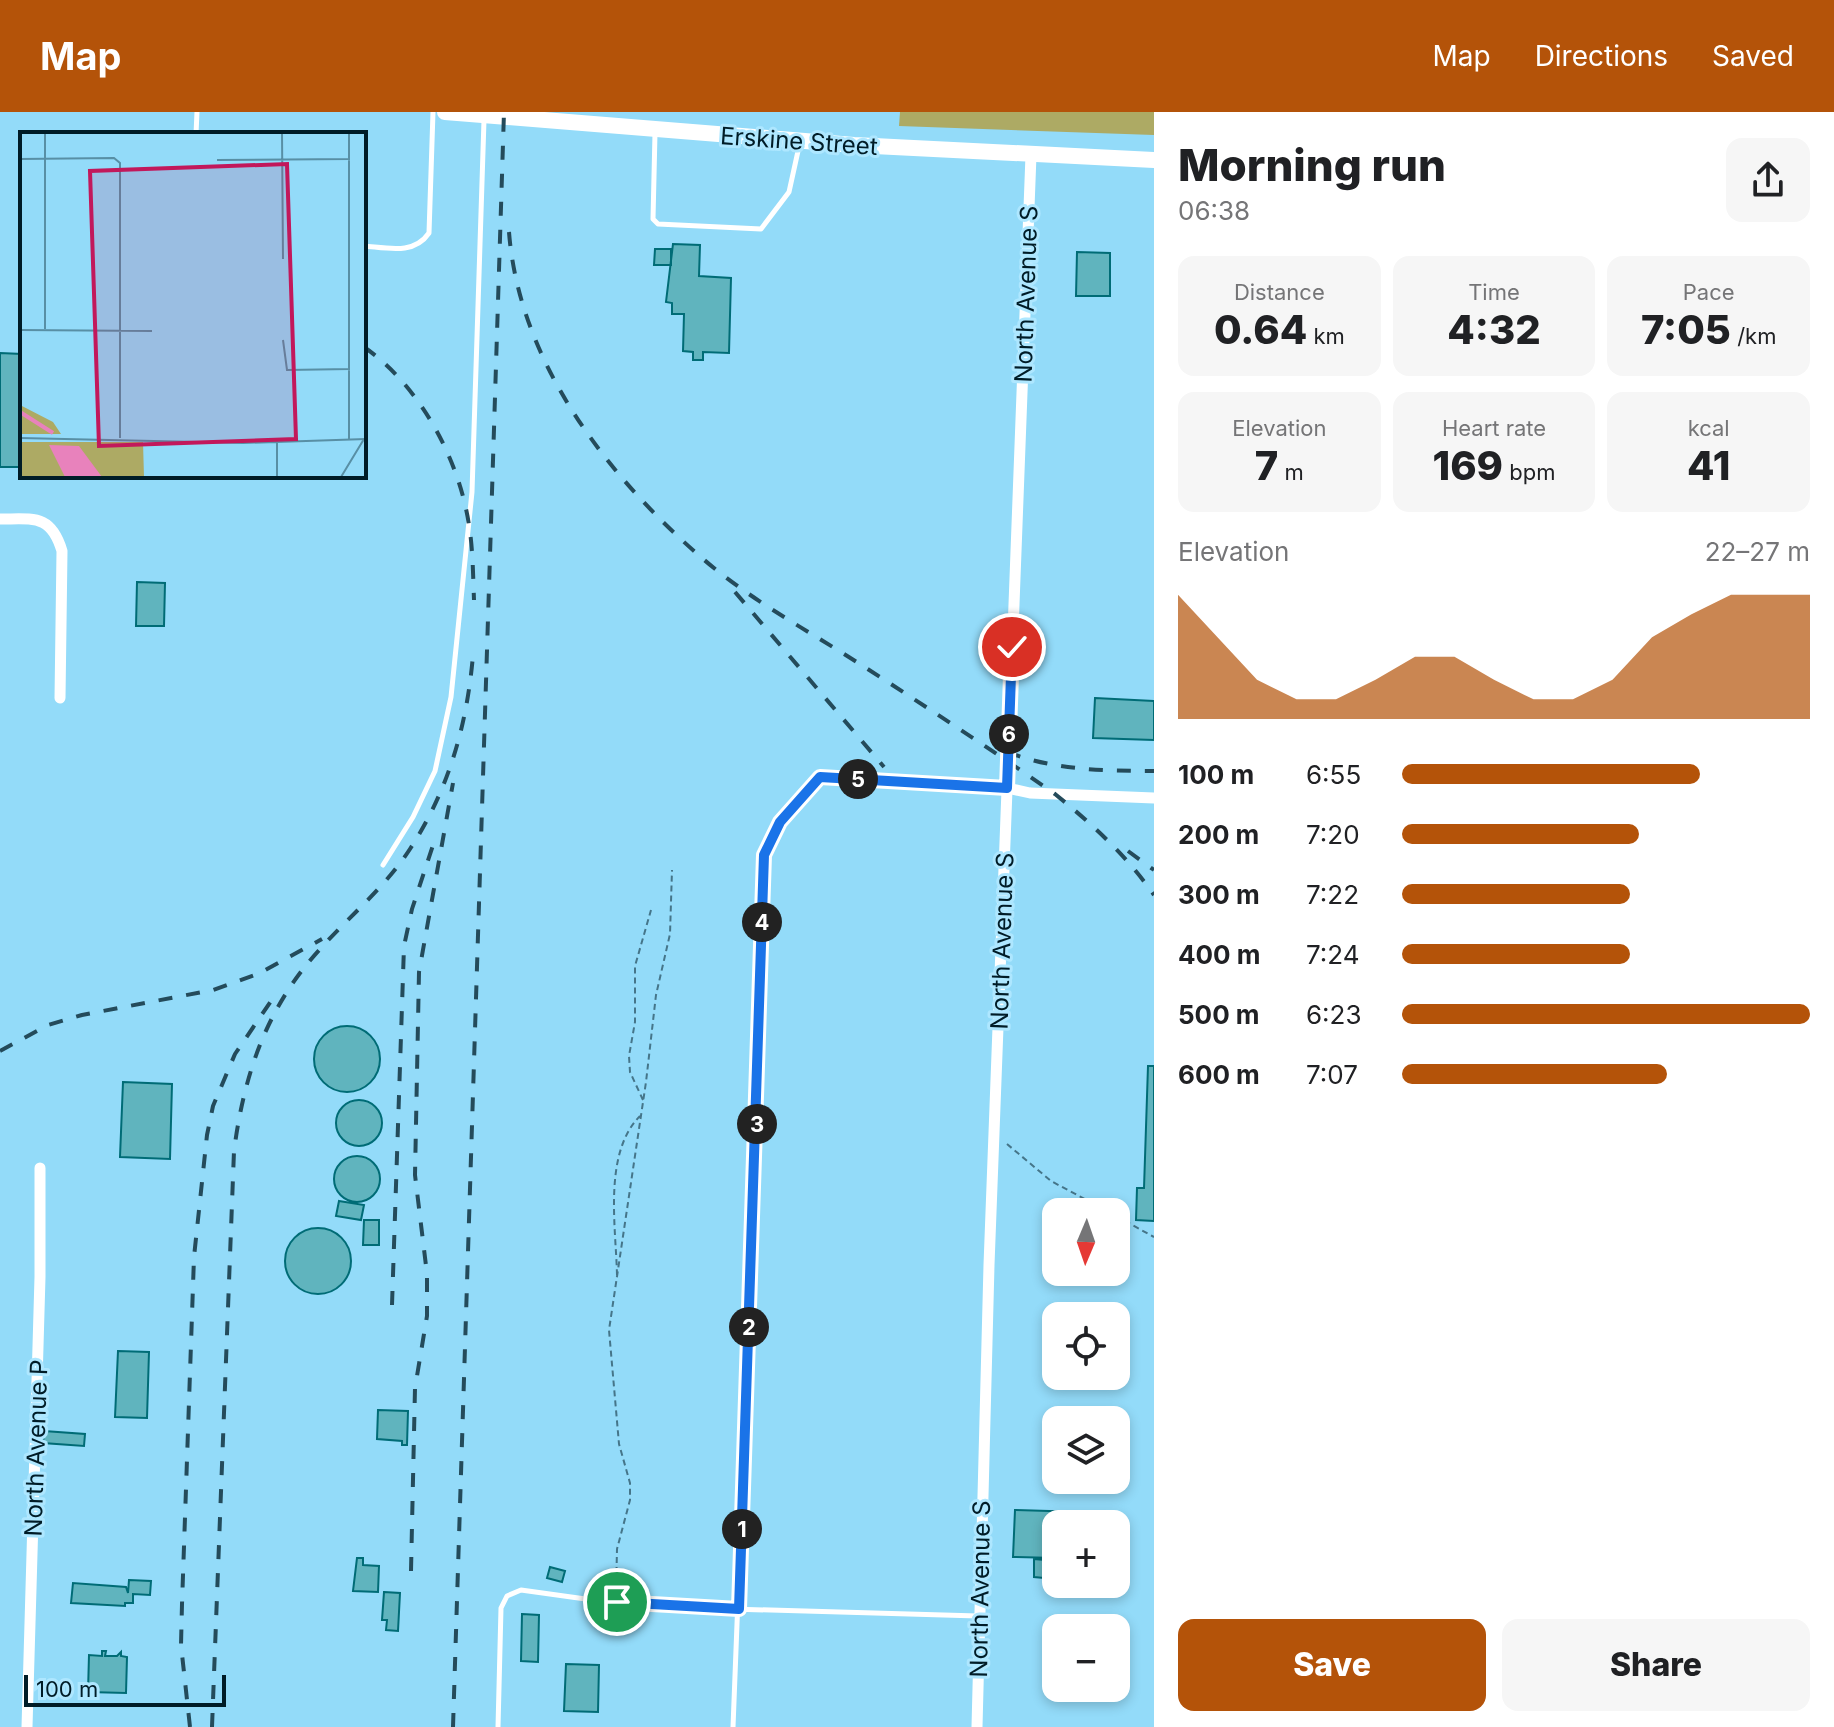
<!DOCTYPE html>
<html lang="en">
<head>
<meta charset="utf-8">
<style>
	:root { --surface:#fff; --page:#f6f6f6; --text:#202124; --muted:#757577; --accent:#b45309 }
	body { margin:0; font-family:Inter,sans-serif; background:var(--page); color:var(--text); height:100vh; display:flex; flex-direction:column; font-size:30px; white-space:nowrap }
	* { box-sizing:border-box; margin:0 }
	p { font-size:26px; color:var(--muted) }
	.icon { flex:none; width:44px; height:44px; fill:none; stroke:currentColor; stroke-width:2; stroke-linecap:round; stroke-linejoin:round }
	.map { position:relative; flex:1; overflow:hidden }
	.sheet { display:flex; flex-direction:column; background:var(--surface); width:680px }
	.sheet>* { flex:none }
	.needle { width:52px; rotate:182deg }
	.controls { position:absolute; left:1042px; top:1086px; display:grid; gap:16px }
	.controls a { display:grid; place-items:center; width:88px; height:88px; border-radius:16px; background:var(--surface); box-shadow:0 4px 12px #0003; font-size:40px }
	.scale { position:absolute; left:24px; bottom:20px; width:202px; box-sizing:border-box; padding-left:8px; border:4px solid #001c27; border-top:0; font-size:22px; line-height:28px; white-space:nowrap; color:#001c27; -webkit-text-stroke:6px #aee7ff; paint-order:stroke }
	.pin { position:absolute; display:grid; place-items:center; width:68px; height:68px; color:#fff; margin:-34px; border:4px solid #fff; border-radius:50%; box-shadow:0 2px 8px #0007 }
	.km { position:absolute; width:40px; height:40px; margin:-20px; border-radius:50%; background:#222; color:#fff; font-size:22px; line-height:40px; text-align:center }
	.round { display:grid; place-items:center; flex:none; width:84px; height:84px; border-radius:16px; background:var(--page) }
	.headline { display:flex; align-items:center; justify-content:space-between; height:136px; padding:0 24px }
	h1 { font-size:44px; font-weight:800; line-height:60px }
	.metrics { display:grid; grid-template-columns:repeat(3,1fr); gap:12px; height:136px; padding:8px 24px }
	.metrics div { display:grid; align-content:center; border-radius:16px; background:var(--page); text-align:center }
	.metrics b { font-size:40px; font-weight:800 }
	.metrics small { font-size:22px; font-weight:400 }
	.metrics p { font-size:22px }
	.chart { height:224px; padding:16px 24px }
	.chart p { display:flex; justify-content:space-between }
	.chart svg { width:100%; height:144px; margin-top:8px; fill:var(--accent); opacity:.7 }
	.primary-button { display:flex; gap:16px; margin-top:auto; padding:16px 24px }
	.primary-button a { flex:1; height:92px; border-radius:16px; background:var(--accent); color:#fff; font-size:32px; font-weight:800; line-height:92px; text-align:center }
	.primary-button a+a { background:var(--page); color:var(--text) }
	ul { padding:0 24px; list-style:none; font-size:26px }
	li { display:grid; grid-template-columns:128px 96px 1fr; align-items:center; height:60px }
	li i { height:20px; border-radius:10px; background:var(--accent) }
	header { display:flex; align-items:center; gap:48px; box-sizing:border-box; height:112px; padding:0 40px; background:var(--accent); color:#fff }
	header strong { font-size:38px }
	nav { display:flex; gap:44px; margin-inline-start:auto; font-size:28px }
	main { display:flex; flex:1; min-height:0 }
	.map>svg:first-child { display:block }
	.green { fill:#adaa64 }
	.building { fill:#60b4be; stroke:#006c76; stroke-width:2 }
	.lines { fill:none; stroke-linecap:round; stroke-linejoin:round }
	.path { stroke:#457589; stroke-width:2; stroke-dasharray:6 4; stroke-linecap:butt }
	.service { stroke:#fff; stroke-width:5 }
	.minor { stroke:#fff; stroke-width:11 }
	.secondary { stroke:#fff; stroke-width:16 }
	.rail { stroke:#244b5b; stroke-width:4; stroke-dasharray:14 14; stroke-linecap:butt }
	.route-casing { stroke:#fff; stroke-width:16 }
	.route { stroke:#1a73e8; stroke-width:10 }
	.labels { text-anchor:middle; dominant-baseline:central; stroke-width:6; stroke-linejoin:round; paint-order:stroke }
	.street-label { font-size:24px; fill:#001c27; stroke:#aee7ff }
	.inset-river { fill:none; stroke:#e882bc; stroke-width:4 }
	.inset-road { fill:none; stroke:#588fa5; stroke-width:2 }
	.view { fill:#c2185b; fill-opacity:0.15; stroke:#c2185b; stroke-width:4 }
	.inset-edge { fill:none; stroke:#001c27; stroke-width:4 }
</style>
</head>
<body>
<header>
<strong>Map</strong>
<nav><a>Map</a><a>Directions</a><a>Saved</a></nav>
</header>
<main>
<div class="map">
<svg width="1154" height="1615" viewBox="0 0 1154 1615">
	<rect width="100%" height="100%" fill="#93dbf9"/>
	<!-- green -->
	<path class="green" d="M900,0h254v23l-255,-9z"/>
	<!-- building -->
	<path class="building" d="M673,132l27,1 -1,31 32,2 -2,75 -26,-1v8h-10v-8l-10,-1 1,-37h-12v-11l-6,-1z
		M655,137h16v16h-17z
		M1077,140l33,1v43h-34z
		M0,241l22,1v113h-22z
		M137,470l28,1 -1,43h-28z
		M1095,586l59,3v39l-61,-2z
		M314 947a33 33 0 1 1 66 0a33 33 0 1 1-66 0Z
		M1148,954h6v155l-18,-1 1,-32h7z
		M123,970l49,2 -2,75 -50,-2z
		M336 1011a23 23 0 1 1 46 0a23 23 0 1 1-46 0Z
		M334 1067a23 23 0 1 1 46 0a23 23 0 1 1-46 0Z
		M339,1089l25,4 -3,15 -25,-4z
		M364,1108h15v25h-16z
		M285 1149a33 33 0 1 1 66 0a33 33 0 1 1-66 0Z
		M118,1239l31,1 -2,66 -32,-1z
		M378,1298l30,1 -1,34h-5v-4l-25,-2z
		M44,1319l41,3 -1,12 -41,-3z
		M1015,1398l100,3 -1,11h-58v34l-43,-1z
		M357,1446h6v7l16,1 -1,26 -25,-1z
		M1034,1447l11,1 -1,18 -10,-1z
		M550,1455l15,4 -3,11 -15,-4z
		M129,1468l22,1 -1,14 -17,-1v9h-8v3l-54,-3 2,-20 53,4 2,6z
		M1062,1472h50h-5v6l-45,-2z
		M384,1480l16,1 -2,38 -12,-1 1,-10h-5z
		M522,1502l17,1 -1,47 -17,-1z
		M102,1539h4l-1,5h12l4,-4v4l6,1 -1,36 -38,-1 1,-37 13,1z
		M566,1552l33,1 -1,47 -34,-1z"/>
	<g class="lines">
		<!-- path -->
		<path class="path" d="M643,988l-13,-28 -1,-16 6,-34v-56l16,-56
			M1007,1032l44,37 58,31
			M1116,1104l38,21
			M617,1163c-1,-48 -14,-122 23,-159
			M616,1481l1,-44 13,-49v-17l-11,-39 -10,-114 37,-248 10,-87 14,-61 2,-64"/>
		<!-- service -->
		<path class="service" d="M655,21l-2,86 5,5 103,5 28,-37 11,-50
			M196,22l1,-22
			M364,134c24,2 50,9 65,-13l4,-121
			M383,753l30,-48 22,-46 16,-74 21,-205 12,-372
			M498,1615l3,-119 6,-12 14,-6 86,12 89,6 282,8
			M733,1615l27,-696 4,-176 16,-33 40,-45"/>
		<!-- minor -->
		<path class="minor" d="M0,407c34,0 51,-5 62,32l-2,147
			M820,665l187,11 23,5 124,5
			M27,1615l13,-450v-109
			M977,1615l12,-462 42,-1110"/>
		<!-- secondary -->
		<path class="secondary" d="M445,0l409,33 300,15"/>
		<!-- rail -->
		<path class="rail" d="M509,120c10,129 97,243 193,326 48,42 107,73 161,108 65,42 129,84 192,128 37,30 72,62 99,101
			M364,235c56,39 95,112 105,178 4,25 4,50 5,75
			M735,480l149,175
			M1007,640c47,18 96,19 147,19
			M1128,739l26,19
			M0,939l48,-26 34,-10 131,-25 47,-17 62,-34
			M392,1193l12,-359 8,-37 24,-73
			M411,1459l4,-183 12,-72v-42l-12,-99 4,-203 34,-189
			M190,1615l-9,-82 1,-41 12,-347 13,-122 6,-29 22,-52 36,-53
			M212,1615l22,-576c10,-77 33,-145 87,-203 30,-33 65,-62 89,-99 39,-60 57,-124 63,-194
			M453,1615l51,-1615"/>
	</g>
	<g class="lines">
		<!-- route casing -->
		<g class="route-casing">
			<path id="route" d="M617,1490l122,7 25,-754 16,-33 40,-45 187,11 5,-141"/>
		</g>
		<!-- route -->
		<use href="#route" class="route"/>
	</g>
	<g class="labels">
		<!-- street labels -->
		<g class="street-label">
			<text transform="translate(799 29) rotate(4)">Erskine Street</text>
			<text transform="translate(1026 182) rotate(-88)">North Avenue S</text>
			<text transform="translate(1002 829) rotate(-88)">North Avenue S</text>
			<text transform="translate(36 1336) rotate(-88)">North Avenue P</text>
			<text transform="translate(980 1477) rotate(-89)">North Avenue S</text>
		</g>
	</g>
	<!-- overview -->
	<g transform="translate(20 20)">
		<rect width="346" height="346" fill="#93dbf9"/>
		<path d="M0,273l33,17 8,12h-41zM0,310h123l1,35h-124z" fill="#adaa64"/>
		<path d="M29,313l30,1 23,31h-37z" fill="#e882bc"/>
		<path class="inset-river" d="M0,280l33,21"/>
		<path class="inset-road" d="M25,1v196M262,1l1,126M0,27l94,-1 6,5v275M197,28l133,-1M0,198l132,1M263,208l4,30 63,-1M0,306l223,5 123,-4M329,307v-306M257,310v35M321,345l23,-38"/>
		<path class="view" d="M267,32l9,275 -197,7 -9,-275z"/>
		<rect width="346" height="346" class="inset-edge"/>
	</g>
</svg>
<div class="controls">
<a><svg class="needle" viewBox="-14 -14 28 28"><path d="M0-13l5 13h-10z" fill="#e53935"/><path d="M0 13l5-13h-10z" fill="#757577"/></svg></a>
<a><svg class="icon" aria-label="locate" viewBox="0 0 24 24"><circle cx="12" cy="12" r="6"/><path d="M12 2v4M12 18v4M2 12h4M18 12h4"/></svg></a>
<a><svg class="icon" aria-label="layers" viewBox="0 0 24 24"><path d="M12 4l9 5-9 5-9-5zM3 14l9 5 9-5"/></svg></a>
<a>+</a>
<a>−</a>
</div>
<div class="scale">100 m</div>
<div class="pin" style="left:617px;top:1490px;background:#1e9e55"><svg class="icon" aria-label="arrive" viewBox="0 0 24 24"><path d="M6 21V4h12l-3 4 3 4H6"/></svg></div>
<div class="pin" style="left:1012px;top:535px;background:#d93025"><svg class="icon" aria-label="check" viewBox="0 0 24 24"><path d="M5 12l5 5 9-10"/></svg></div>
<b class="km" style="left:742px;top:1417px">1</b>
<b class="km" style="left:749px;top:1215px">2</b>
<b class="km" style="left:757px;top:1012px">3</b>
<b class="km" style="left:762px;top:810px">4</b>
<b class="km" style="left:858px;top:667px">5</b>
<b class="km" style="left:1009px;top:622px">6</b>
</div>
<section class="sheet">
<div class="headline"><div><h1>Morning run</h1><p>06:38</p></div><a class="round"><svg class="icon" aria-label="share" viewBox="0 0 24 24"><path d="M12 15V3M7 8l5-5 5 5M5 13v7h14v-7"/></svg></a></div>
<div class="metrics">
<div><p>Distance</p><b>0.64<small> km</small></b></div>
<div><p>Time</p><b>4:32</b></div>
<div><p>Pace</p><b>7:05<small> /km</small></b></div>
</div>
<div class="metrics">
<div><p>Elevation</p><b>7<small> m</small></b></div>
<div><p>Heart rate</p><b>169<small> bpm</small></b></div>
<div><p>kcal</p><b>41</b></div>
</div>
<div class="chart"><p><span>Elevation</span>22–27 m</p>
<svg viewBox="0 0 160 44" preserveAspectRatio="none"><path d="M0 44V6L10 19L20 32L30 38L40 38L50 32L60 25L70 25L80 32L90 38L100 38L110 32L120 19L130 12L140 6L150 6L160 6V44z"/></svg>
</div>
<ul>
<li><b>100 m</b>6:55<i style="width:73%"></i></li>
<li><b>200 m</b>7:20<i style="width:58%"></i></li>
<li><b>300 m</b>7:22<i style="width:56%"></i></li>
<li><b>400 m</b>7:24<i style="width:56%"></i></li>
<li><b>500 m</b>6:23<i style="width:100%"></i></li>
<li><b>600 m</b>7:07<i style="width:65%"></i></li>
</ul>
<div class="primary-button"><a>Save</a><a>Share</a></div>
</section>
</main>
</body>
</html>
